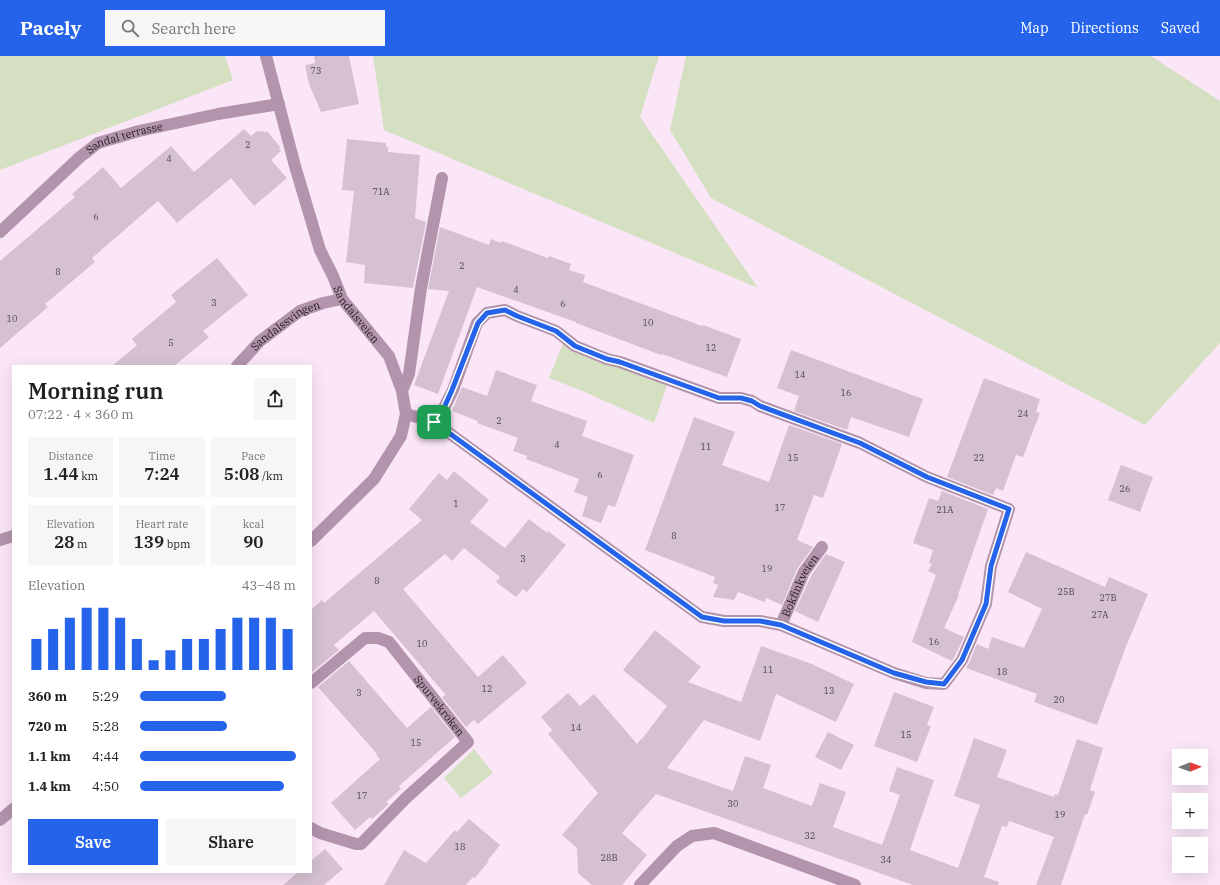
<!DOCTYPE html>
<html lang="en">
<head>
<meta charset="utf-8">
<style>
	:root { --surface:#fff; --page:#f6f6f6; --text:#202124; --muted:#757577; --accent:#2563eb }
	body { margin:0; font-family:"IBM Plex Serif",serif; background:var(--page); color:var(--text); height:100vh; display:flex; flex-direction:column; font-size:15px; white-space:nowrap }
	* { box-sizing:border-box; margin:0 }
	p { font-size:13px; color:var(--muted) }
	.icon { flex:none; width:22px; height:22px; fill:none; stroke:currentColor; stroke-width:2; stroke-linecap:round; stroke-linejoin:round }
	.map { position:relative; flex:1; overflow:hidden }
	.details { position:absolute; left:12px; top:309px; width:300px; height:508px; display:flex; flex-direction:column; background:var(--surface); border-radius:0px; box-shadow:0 4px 16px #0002 }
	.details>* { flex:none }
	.needle { width:26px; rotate:89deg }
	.fabs { position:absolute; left:1172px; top:693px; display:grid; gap:8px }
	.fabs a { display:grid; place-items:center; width:36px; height:36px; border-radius:0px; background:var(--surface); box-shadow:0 4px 16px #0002; font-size:20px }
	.pin { position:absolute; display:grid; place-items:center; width:34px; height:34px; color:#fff; margin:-17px; border-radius:8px; box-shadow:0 2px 6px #0006 }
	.round { display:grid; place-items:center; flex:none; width:42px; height:42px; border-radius:0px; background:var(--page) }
	.headline { display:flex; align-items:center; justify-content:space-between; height:68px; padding:0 16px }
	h1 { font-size:22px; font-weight:600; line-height:30px }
	.figures { display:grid; grid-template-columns:repeat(3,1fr); gap:6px; height:68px; padding:4px 16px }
	.figures div { display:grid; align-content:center; border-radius:0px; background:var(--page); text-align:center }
	.figures b { font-size:17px; font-weight:600 }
	.figures small { font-size:11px; font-weight:400 }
	.figures p { font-size:11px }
	.chart { height:112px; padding:8px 16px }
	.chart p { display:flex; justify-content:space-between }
	.chart svg { width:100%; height:72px; margin-top:4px; stroke:var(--accent); stroke-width:6 }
	.cta { display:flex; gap:8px; margin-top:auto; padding:8px 16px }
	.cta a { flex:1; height:46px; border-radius:0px; background:var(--accent); color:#fff; font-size:16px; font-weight:600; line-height:46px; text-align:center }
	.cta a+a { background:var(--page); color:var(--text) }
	ul { padding:0 16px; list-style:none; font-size:13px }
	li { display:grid; grid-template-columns:64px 48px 1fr; align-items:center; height:30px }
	li i { height:10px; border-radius:5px; background:var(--accent) }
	header { display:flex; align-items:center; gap:24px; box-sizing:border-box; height:56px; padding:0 20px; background:var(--accent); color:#fff }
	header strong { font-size:19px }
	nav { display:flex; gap:22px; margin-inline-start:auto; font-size:14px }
	.search { width:280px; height:36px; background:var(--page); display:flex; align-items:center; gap:10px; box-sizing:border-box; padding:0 14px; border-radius:0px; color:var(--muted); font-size:15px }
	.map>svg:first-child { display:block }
	.green { fill:#d5e0c3 }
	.building { fill:#d5c1d1 }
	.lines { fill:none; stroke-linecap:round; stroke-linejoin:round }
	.minor { stroke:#b394ad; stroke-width:12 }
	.route-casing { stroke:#fff; stroke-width:8 }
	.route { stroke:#2563eb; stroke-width:5 }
	.labels { text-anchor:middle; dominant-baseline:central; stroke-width:4; stroke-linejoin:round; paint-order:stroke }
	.number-label { font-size:9px; fill:#50444d }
	.street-label { font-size:11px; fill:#231b21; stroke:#fdf9fc }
</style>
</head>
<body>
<header>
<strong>Pacely</strong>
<div class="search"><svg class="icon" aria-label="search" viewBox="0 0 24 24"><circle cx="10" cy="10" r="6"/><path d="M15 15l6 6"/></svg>Search here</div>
<nav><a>Map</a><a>Directions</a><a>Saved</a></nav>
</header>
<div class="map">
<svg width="1220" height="829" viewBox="0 0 1220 829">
	<rect width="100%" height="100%" fill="#fbe6f7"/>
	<!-- green -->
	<path class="green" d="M0,0h225l8,24 -233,90z
		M373,0h286l-19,61 118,171 -374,-158z
		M686,0h465l69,45v242l-75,82 -434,-227 -41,-68z
		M567,278l8,12 94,34 -15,43 -74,-33 -31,-12z
		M474,693l19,24 -32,25 -17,-20z"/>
	<!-- building -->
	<path class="building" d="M314,0h35l10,48 -38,8 -12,-28 -4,-19 10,-2z
		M244,73l7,7 6,-5 11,1 12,15 -1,2 2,2 -10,9 16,18 -33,28 -23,-28 -54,45 -19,-22 -66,57 3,4 -50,42 3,3 -48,41v-87l75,-64 -3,-3 31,-27 18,21 50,-42 23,26z
		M347,83l39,4v4h2v5l32,3 -5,63 11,4 -13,66 -49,-5 1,-18 -19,-3 8,-71 -12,-1z
		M440,171l49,18 2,-6 10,4 1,-2 46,17 1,-2 22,8 -2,6 16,5 -2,7 119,44 1,-1 38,14 -14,38 -65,-23 -1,1 -85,-32v-1l-99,-35 -39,107 -24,-9 35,-94 -21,-2z
		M217,202l31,37 -45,36 6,6 -35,29h-62l25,-21 -5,-6 44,-37 -5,-7z
		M791,294l132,49 -14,38 -58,-20 -4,13 -53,-19 5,-15 -22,-8z
		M496,314l41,15 -6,16 56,20 -5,15 52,19 -19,52 -7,-2 -7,18 -19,-7 6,-19 -14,-5 5,-13 -53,-20 1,-3 -14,-5 5,-13 -41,-15 1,-2 -26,-10 10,-24 25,9z
		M984,322l56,21 -4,13 4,1 -17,44 -7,-2 -13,36 -7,-3 -3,7 -46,-18z
		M694,361l41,15 -13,33 47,17 20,-57 53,19 -19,54 -9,-3 -17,45 16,7 -16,22 -15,36 -16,-7 -1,4 -27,-10 -4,8 -21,-3 5,-12 -5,-2 2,-6 -70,-27z
		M1121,409l32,12 -13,35 -32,-12z
		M454,415l35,29 -19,22 35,26 24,-29 18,14 1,-2 18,14 -39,47 -4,-3 -7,8 -20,-15 4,-5 -36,-29 -12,13 -7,-7 -42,35 75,88 25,-22 24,28 -49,41 -4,-4 -8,7 -24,-30 4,-2 -72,-84 -40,34 5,5 -28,23v-63l11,-10 2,3 98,-83 -13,-11 30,-36 8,7z
		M942,435l46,18 -30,86h1l-15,33 20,9 -9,19 -3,5 -40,-19 24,-67 -8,-4 4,-7 -3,-1 4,-13 -20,-7 16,-45 9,3z
		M1026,496l79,35 4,-10 39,17 -23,55 -28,76 -63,-23 3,-8 -71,-26 3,-5 8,-19 11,5 4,-12 32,11 18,-39 -34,-17z
		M826,498l19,8 -27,60 -23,-11 16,-35z
		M655,574l46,37 -13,15 53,20 20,-56 51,18 42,20 -18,38 -60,-28 -16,47 -56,-21 -37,48 66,23 12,-35 26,9 -8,23 49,18 8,-23 26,9 -13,35 49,18 18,-50 -11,-4 8,-24 37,13 -24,70 48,18 22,-63 -26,-9 20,-58 33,12 -10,27 57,20 1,-3 3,1 19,-56 26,9 -13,42 5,2 -8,23 -2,-1 -24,71h-25l18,-48 -45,-16 -2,6 -5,-1 -18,51 15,5 -1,3h-85l-257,-91 -34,39 25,22 -25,30h-30l-14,-12 -1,-25 -15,-13 36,-42 -50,-59 4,-4 -11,-13 27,-24 12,13 14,-12 43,50 4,-5h1l25,-33 -44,-36z
		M349,605l58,67 24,-21 24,30 -56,49 2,3 -15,13 3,2 -17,15 -2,-2 -15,13 -24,-27 49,-44 -4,-4 1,-1 -59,-67z
		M894,636l40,15 -7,18 4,1 -14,36 -43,-16z
		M828,676l26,13 -13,25 -26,-13z
		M469,763l31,26 -12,15 1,1 -14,17 -2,-1 -7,8h-82l20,-35 22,13 29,-33 2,2z
		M325,793l18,20 -19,16h-41l15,-13h13v-11z"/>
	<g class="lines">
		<!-- minor -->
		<g class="minor">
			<path id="s1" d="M266,0l29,110 25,84 13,26 9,23 47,57 13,35 4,23 -5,22 -27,43 -63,62"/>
			<path id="s2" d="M0,176l80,-75 18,-14 41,-12 79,-17 61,-10"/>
			<path id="s3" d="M237,310l23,-25 40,-30 23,-8 19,-4"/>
			<path d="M402,335l7,-17 12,-86 21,-110"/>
			<path d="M406,358l28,8 268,195 22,4h36l21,4 113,48 32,10 18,1 18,-24 24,-56 5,-38 18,-57 -82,-32 -67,-34 -100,-37 -8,-5 -11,-3h-22l-99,-36 -13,-3 -32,-13 -19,-15 -39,-15 -12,-6 -18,3 -10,10 -24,67 -10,20 -9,12"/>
			<path d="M0,484l13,-4"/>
			<path id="s4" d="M781,569l23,-53 18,-25"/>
			<path id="s5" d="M311,627l54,-45h13l11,4 79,100 -62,56 -45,46h-5l-36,-11 -9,-5"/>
			<path d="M0,764l13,-11"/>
			<path d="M640,829l37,-39 15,-10 22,-3 141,52"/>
		</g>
	</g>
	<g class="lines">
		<!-- route casing -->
		<g class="route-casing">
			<path id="route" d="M505,254l12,6 39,15 19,15 32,13 13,3 99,36h22l11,3 8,5 100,37 67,34 82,32 -18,57 -5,38 -24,56 -18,24 -18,-2 -32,-9 -113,-48 -21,-4h-36l-22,-4 -268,-195 9,-12 9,-20 26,-67 9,-10z"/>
		</g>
		<!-- route -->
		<use href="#route" class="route"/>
	</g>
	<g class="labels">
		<!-- number labels -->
		<g class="number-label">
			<text x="316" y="14">73</text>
			<text x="248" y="88">2</text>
			<text x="169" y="102">4</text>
			<text x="381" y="135">71A</text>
			<text x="96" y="160">6</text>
			<text x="462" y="209">2</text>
			<text x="58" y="215">8</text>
			<text x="516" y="233">4</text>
			<text x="214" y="246">3</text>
			<text x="563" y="247">6</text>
			<text x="12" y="262">10</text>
			<text x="648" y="266">10</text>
			<text x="171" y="286">5</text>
			<text x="711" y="291">12</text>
			<text x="800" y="318">14</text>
			<text x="846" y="336">16</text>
			<text x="1023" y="357">24</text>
			<text x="499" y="364">2</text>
			<text x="557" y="388">4</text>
			<text x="706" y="390">11</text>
			<text x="793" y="401">15</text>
			<text x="979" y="401">22</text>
			<text x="600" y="418">6</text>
			<text x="1125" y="432">26</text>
			<text x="456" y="447">1</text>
			<text x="780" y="451">17</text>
			<text x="945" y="453">21A</text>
			<text x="674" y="479">8</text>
			<text x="523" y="502">3</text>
			<text x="767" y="512">19</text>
			<text x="377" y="524">8</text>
			<text x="1066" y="535">25B</text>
			<text x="1108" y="541">27B</text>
			<text x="1100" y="558">27A</text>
			<text x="934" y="585">16</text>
			<text x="422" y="587">10</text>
			<text x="768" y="613">11</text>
			<text x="1002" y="615">18</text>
			<text x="487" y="632">12</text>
			<text x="829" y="634">13</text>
			<text x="359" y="636">3</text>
			<text x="1059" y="643">20</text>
			<text x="576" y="671">14</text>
			<text x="906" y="678">15</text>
			<text x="416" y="686">15</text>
			<text x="362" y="739">17</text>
			<text x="733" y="747">30</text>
			<text x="1060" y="758">19</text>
			<text x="810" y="779">32</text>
			<text x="460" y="790">18</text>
			<text x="609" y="801">28B</text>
			<text x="886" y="803">34</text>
		</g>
		<!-- street labels -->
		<g class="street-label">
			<text stroke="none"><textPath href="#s2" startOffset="159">Sandal terrasse</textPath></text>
			<text stroke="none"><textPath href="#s1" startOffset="276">Sandalsveien</textPath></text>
			<text stroke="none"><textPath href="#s3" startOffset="64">Sandalssvingen</textPath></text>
			<text stroke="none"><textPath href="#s4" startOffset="44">Bokfinkveien</textPath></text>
			<text stroke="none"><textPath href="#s5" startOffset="176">Spurvekroken</textPath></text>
		</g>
	</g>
</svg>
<div class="fabs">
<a><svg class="needle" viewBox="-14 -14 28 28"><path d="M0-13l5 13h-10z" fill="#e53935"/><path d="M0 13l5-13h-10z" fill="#757577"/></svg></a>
<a>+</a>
<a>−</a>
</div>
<div class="pin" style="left:434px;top:366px;background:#1e9e55"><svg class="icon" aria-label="arrive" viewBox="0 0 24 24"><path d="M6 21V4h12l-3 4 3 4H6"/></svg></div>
<section class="details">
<div class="headline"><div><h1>Morning run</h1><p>07:22 · 4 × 360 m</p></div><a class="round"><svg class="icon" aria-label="share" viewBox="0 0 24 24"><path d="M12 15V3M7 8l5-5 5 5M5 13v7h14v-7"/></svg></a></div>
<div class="figures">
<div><p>Distance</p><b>1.44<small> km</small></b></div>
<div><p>Time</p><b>7:24</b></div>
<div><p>Pace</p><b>5:08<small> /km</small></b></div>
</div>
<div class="figures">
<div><p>Elevation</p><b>28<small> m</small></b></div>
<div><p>Heart rate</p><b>139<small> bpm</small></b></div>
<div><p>kcal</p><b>90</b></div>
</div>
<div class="chart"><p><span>Elevation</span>43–48 m</p>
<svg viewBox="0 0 160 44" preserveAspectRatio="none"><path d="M5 44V25M15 44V19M25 44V12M35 44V6M45 44V6M55 44V12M65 44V25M75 44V38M85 44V32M95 44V25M105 44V25M115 44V19M125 44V12M135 44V12M145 44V12M155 44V19"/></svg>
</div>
<ul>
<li><b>360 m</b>5:29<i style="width:55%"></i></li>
<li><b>720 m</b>5:28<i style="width:56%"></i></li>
<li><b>1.1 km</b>4:44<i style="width:100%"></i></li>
<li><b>1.4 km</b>4:50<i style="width:92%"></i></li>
</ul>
<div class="cta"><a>Save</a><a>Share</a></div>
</section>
</div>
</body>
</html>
